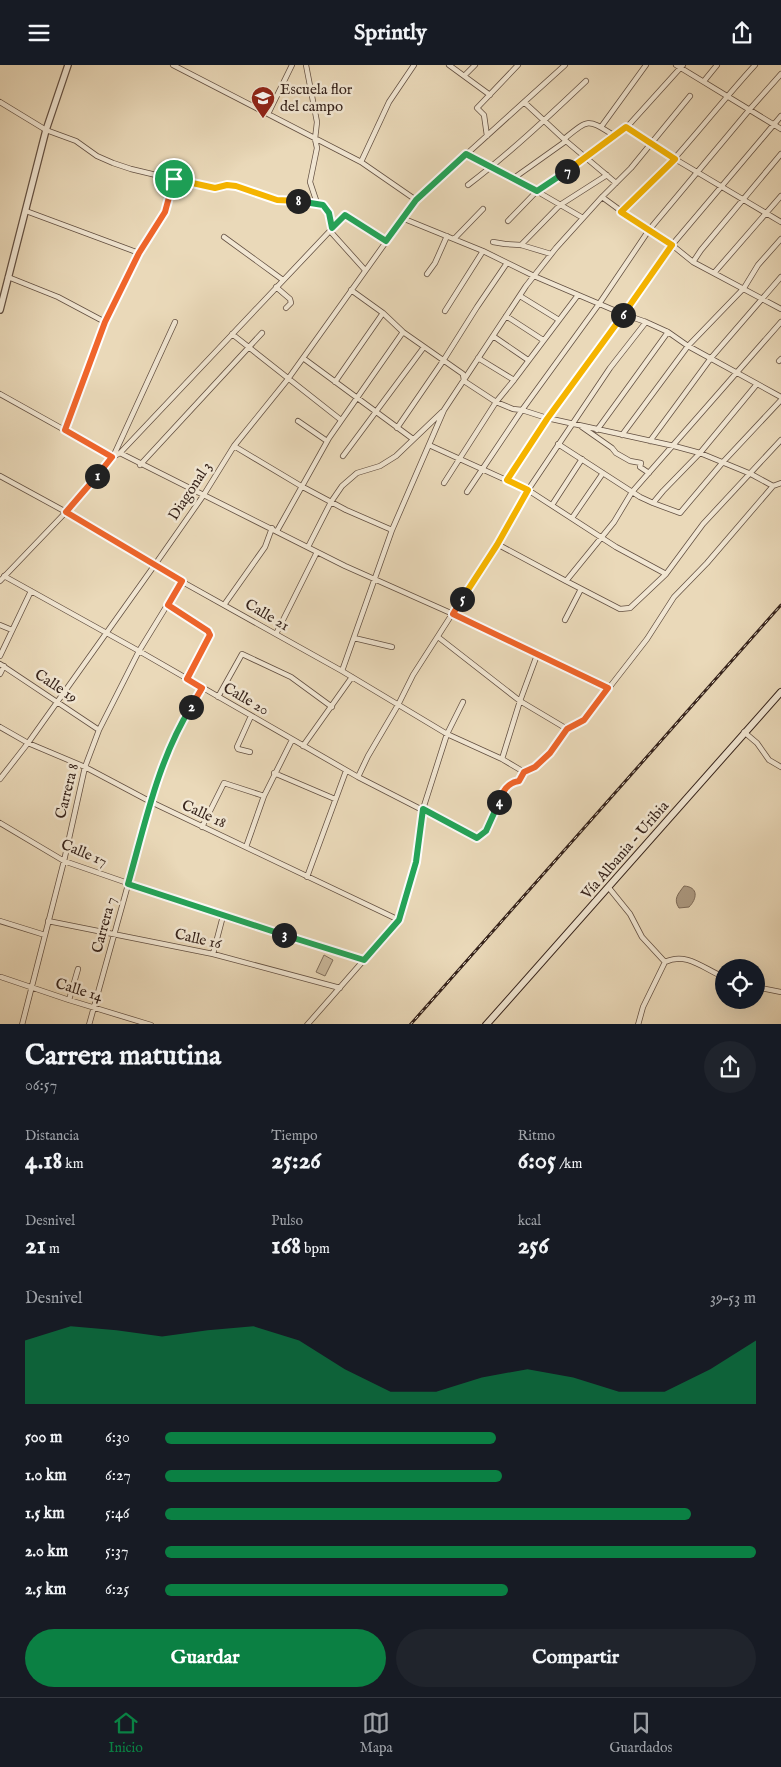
<!DOCTYPE html>
<html lang="es">
<head>
<meta charset="utf-8">
<style>
	:root { --surface:#171b24; --page:#20242c; --text:#f1f3f6; --muted:#9ea1a6; --line:#363941; --accent:#0b8043 }
	body { margin:0; font-family:"IM FELL English",serif; background:var(--page); color:var(--text); height:100vh; display:flex; flex-direction:column; font-size:19px; white-space:nowrap }
	* { box-sizing:border-box; margin:0 }
	p { font-size:16px; color:var(--muted) }
	.icon { flex:none; width:28px; height:28px; fill:none; stroke:currentColor; stroke-width:2; stroke-linecap:round; stroke-linejoin:round }
	.map { position:relative; height:959px; overflow:hidden }
	.drawer { display:flex; flex-direction:column; background:var(--surface); flex:1 }
	.drawer>* { flex:none }
	.controls { position:absolute; left:715px; top:894px; display:grid; gap:10px }
	.controls a { display:grid; place-items:center; width:50px; height:50px; border-radius:50%; background:var(--surface); box-shadow:0 5px 20px #0002; font-size:25px }
	.pin { position:absolute; display:grid; place-items:center; width:42px; height:42px; color:#fff; margin:-21px; border:2px solid #fff; border-radius:50%; box-shadow:0 1px 5px #0007 }
	.km { position:absolute; width:25px; height:25px; margin:-12px; border-radius:50%; background:#222; color:#fff; font-size:14px; line-height:25px; text-align:center }
	.round { display:grid; place-items:center; flex:none; width:52px; height:52px; border-radius:26px; background:var(--page) }
	.head { display:flex; align-items:center; justify-content:space-between; height:85px; padding:0 25px }
	h1 { font-size:28px; font-weight:700; line-height:38px }
	.metrics { display:grid; grid-template-columns:repeat(3,1fr); gap:8px; height:85px; padding:5px 25px }
	.metrics div { display:grid; align-content:center }
	.metrics b { font-size:25px; font-weight:700 }
	.metrics small { font-size:14px; font-weight:400 }
	.metrics p { font-size:14px }
	.chart { height:140px; padding:10px 25px }
	.chart p { display:flex; justify-content:space-between }
	.chart svg { width:100%; height:90px; margin-top:5px; fill:var(--accent); opacity:.7 }
	.cta { display:flex; gap:10px; margin-top:auto; padding:10px 25px }
	.cta a { flex:1; height:58px; border-radius:30px; background:var(--accent); color:#fff; font-size:20px; font-weight:700; line-height:58px; text-align:center }
	.cta a+a { background:var(--page); color:var(--text) }
	ul { padding:0 25px; list-style:none; font-size:16px }
	li { display:grid; grid-template-columns:80px 60px 1fr; align-items:center; height:38px }
	li i { height:12px; border-radius:6px; background:var(--accent) }
	header { display:flex; justify-content:space-between; align-items:center; height:65px; padding:0 25px; background:var(--surface); font-size:22px; font-weight:700 }
	.tabs { display:flex; justify-content:space-around; align-items:center; height:70px; border-top:1px solid var(--line); background:var(--surface); font-size:14px; color:var(--muted) }
	.tabs a { display:grid; justify-items:center; gap:2px }
	.tabs .on { color:var(--accent) }
	.map>svg:first-child { display:block }
	.green { fill:#cbba9e; stroke:#806e5c }
	.water { fill:#ad9b83; stroke:#7d6b59 }
	.lines { fill:none; stroke-linecap:round; stroke-linejoin:round }
	.minor-casing { stroke:#635042; stroke-width:6 }
	.tertiary-casing { stroke:#635042; stroke-width:8 }
	.secondary-casing { stroke:#36231b; stroke-width:8 }
	.minor { stroke:#f1e6d2; stroke-width:4.5 }
	.tertiary { stroke:#f1e6d2; stroke-width:5.5 }
	.secondary { stroke:#f1e6d2; stroke-width:6 }
	.rail-casing { stroke:#36231b; stroke-width:3 }
	.rail { stroke:#f1e6d2; stroke-width:1; stroke-dasharray:4; stroke-linecap:butt }
	.split-1-casing { stroke:#fff; stroke-width:10 }
	.split-2-casing { stroke:#fff; stroke-width:10 }
	.split-3-casing { stroke:#fff; stroke-width:10 }
	.split-4-casing { stroke:#fff; stroke-width:10 }
	.split-5-casing { stroke:#fff; stroke-width:10 }
	.split-6-casing { stroke:#fff; stroke-width:10 }
	.split-7-casing { stroke:#fff; stroke-width:10 }
	.split-8-casing { stroke:#fff; stroke-width:10 }
	.split-9-casing { stroke:#fff; stroke-width:10 }
	.split-1 { stroke:#f0652b; stroke-width:6 }
	.split-2 { stroke:#f0652b; stroke-width:6 }
	.split-3 { stroke:#22a559; stroke-width:6 }
	.split-4 { stroke:#22a559; stroke-width:6 }
	.split-5 { stroke:#f0652b; stroke-width:6 }
	.split-6 { stroke:#f5b400; stroke-width:6 }
	.split-7 { stroke:#f5b400; stroke-width:6 }
	.split-8 { stroke:#22a559; stroke-width:6 }
	.split-9 { stroke:#f5b400; stroke-width:6 }
	.labels { text-anchor:middle; dominant-baseline:central; stroke-width:5; stroke-linejoin:round; paint-order:stroke }
	.poi-label { font-size:15px; fill:#36231b; stroke:#f1e6d2; text-anchor:start }
	.street-label { font-size:15px; fill:#36231b; stroke:#f1e6d2 }
</style>
</head>
<body>
<header><svg class="icon" aria-label="menu" viewBox="0 0 24 24"><path d="M4 6h16M4 12h16M4 18h16"/></svg>Sprintly<svg class="icon" aria-label="share" viewBox="0 0 24 24"><path d="M12 15V3M7 8l5-5 5 5M5 13v7h14v-7"/></svg></header>
<div class="map">
<svg width="781" height="960" viewBox="0 0 781 960">
	<rect width="100%" height="100%" fill="#ead9b9"/>
	<filter id="stains"><feTurbulence type="fractalNoise" baseFrequency=".004" numOctaves="4"/><feColorMatrix values="0 0 0 0 .2 0 0 0 0 .09 0 0 0 0 .02 0 0 0 .5 -.17"/></filter>
	<radialGradient id="worn" r=".72"><stop offset=".6" stop-color="#630" stop-opacity="0"/><stop offset="1" stop-color="#630" stop-opacity=".3"/></radialGradient>
	<!-- green -->
	<path class="green" d="M324,890l9,5 -8,16 -9,-4z"/>
	<!-- water -->
	<path class="water" d="M684,821c15,1 13,13 5,21l-10,1c-6,-9 -1,-14 5,-22z"/>
	<g class="lines">
		<!-- minor casing -->
		<g class="minor-casing">
			<path id="minor" d="M173,0l188,97 55,38
				M306,0l11,57 -2,17 2,9 -7,34 7,21
				M449,0l41,30
				M676,0l105,64
				M464,11l11,-11
				M704,16l13,-16
				M0,37l46,28 30,11 21,15 16,7 18,6 75,18 9,1 12,-3 9,1 41,14 46,5 6,8 3,15
				M524,37l42,39 50,42
				M268,49l24,-49
				M601,62l45,-62
				M627,62l56,-62
				M487,71l-3,-21 -7,-7 41,-43
				M564,74c26,-21 23,-20 51,-3l12,-9 48,32 106,63
				M466,89l48,24 69,40
				M361,97l28,-60 25,-37
				M514,113l52,-37
				M468,120c42,-32 80,-68 118,-104
				M602,132l37,27 33,21 21,17 88,47
				M26,146l113,42
				M621,147c51,-44 89,-98 134,-147
				M402,153l81,33 51,25 89,38 23,8 22,10 20,14 93,51
				M508,156l29,-30 78,-55
				M330,166l35,39
				M224,172l59,43
				M454,174l29,-30
				M493,177l12,2 16,1 30,9
				M521,180l39,-40 47,-30
				M693,197l8,-12 80,-96
				M714,208l67,-77
				M427,209l8,-11 12,-27
				M8,212l50,20 47,25
				M276,222l14,12 1,4 -5,5
				M351,225l32,23 20,19 60,42 1,7 32,21 17,7 9,1 25,8 127,28 26,7 51,21 22,12
				M520,231l39,24
				M445,246l38,-60
				M506,251l37,24
				M232,269l109,86
				M493,271l35,24
				M303,293l110,81
				M478,293l36,22
				M779,296l2,-2
				M335,317l48,-69
				M0,329l113,63 7,-4 225,113 108,48 155,74
				M298,356l29,20
				M582,362l30,21 4,5 14,8 11,2 -1,4 9,6
				M397,363l46,-67 34,-54 30,-44
				M65,365l40,-108 34,-69 26,-41 9,-32
				M597,365l71,-98
				M622,370l66,-89 56,-58 14,-23 23,-26
				M650,376l61,-83 70,-81
				M558,379l82,53 13,6 10,-12 37,-38 57,-69
				M429,380l99,45 88,57 50,27
				M234,381l67,40 45,24 46,20
				M120,388l225,-238 41,26
				M343,391l81,-109
				M140,400l122,-132
				M0,411l66,36 88,54 188,105 105,63 55,25 22,13
				M507,415l11,-20 68,-97 86,-118 109,-129
				M444,418l52,-81 18,-22 64,-85
				M467,427l55,-82 77,-106 50,-74 101,-121 31,-35
				M653,438l27,10 43,-51 58,-62
				M552,440l30,-46
				M572,453l31,-45
				M277,466l52,-93 74,-106
				M497,479l69,37 48,-59 18,-30 149,-170
				M308,482l23,-45 11,-16 15,-13 23,-7 16,-10 46,-44
				M4,511l135,75 219,126 119,61c18,-14 16,-31 27,-49 7,-10 16,-4 20,-17
				M0,516l66,-69 47,-55 62,-135
				M566,516l54,28 10,-1 36,-34 37,-50 78,-84
				M168,540l40,26 2,4 -23,44
				M224,540l41,-58 7,-19
				M565,555l16,-31
				M0,560l12,5
				M276,569l41,-82
				M438,572l82,64 47,28
				M354,573l38,9
				M0,591l31,-65
				M0,599l99,66
				M342,606l50,-141 52,-120 82,-124 30,-38 46,-51 29,-29 59,-72
				M0,609l4,-8
				M218,632l24,-43 49,23 41,30
				M0,662l28,16 57,24 66,35 248,118
				M744,667l13,11 12,17 12,7
				M303,681l49,-69
				M250,687l-12,-3 -1,-2 14,-31
				M502,694l18,-58 17,-46
				M524,707l11,-5 15,-14 17,-24 17,-9 63,-81 27,-42 33,-34 66,-77 8,-3
				M274,708l61,26
				M358,712l10,-21 30,-51 15,-30 84,-131 31,-54 82,-122 36,-46
				M0,714l28,-36 126,-177 49,-70 31,-50 54,-67 128,-179 149,-135
				M0,758l64,38 159,55 141,44
				M202,762l22,-44 40,13
				M246,782l18,-51 28,-56
				M307,812l39,-106
				M609,823l21,26 12,23 23,25
				M0,856l45,14
				M48,856l165,33 127,34
				M213,889l10,-38
				M1,912l68,23 82,25
				M756,922l25,5
				M69,935l9,-31
				M22,960l42,-164 21,-94 14,-37 40,-79 43,-70
				M89,960l62,-223 25,-71 26,-43
				M307,960l92,-105 17,-58 7,-53 24,-75 16,-32
				M638,960l5,-18 22,-45c22,-11 40,8 59,15"/>
		</g>
		<!-- tertiary casing -->
		<g class="tertiary-casing">
			<path id="tertiary" d="M0,245l46,-180 22,-65"/>
		</g>
		<!-- secondary casing -->
		<g class="secondary-casing">
			<path id="secondary" d="M486,960l295,-333"/>
		</g>
		<!-- minor -->
		<use href="#minor" class="minor"/>
		<!-- tertiary -->
		<use href="#tertiary" class="tertiary"/>
		<!-- secondary -->
		<use href="#secondary" class="secondary"/>
		<!-- rail casing -->
		<g class="rail-casing">
			<path id="rail" d="M410,960l371,-420"/>
		</g>
		<!-- rail -->
		<use href="#rail" class="rail"/>
	</g>
	<g class="lines">
		<!-- split-1 casing -->
		<g class="split-1-casing">
			<path id="split-1" d="M97,411l15,-19 -47,-27 40,-108 34,-69 26,-41 9,-33"/>
		</g>
		<!-- split-2 casing -->
		<g class="split-2-casing">
			<path id="split-2" d="M97,411l-31,36 116,69 -14,24 40,26 2,4 -23,44 15,9 -11,19"/>
		</g>
		<!-- split-3 casing -->
		<g class="split-3-casing">
			<path id="split-3" d="M191,642c-33,53 -46,117 -63,177l156,51"/>
		</g>
		<!-- split-4 casing -->
		<g class="split-4-casing">
			<path id="split-4" d="M284,870l80,25 35,-40 17,-58 7,-53 54,29 9,-7 13,-29"/>
		</g>
		<!-- split-5 casing -->
		<g class="split-5-casing">
			<path id="split-5" d="M462,534l-9,15 155,74 -24,32 -17,9 -17,24 -15,14 -11,5 -5,9c-12,2 -16,10 -20,21"/>
		</g>
		<!-- split-6 casing -->
		<g class="split-6-casing">
			<path id="split-6" d="M462,534l35,-54 31,-55 -21,-10 40,-61 76,-104"/>
		</g>
		<!-- split-7 casing -->
		<g class="split-7-casing">
			<path id="split-7" d="M567,106l59,-44 49,32 -54,53 51,33 -49,70"/>
		</g>
		<!-- split-8 casing -->
		<g class="split-8-casing">
			<path id="split-8" d="M298,136l25,4 6,8 3,15 13,-13 41,26 30,-41 50,-46 71,37 30,-20"/>
		</g>
		<!-- split-9 casing -->
		<g class="split-9-casing">
			<path id="split-9" d="M174,114l41,9 12,-3 9,1 41,14 21,1"/>
		</g>
		<!-- split-1 -->
		<use href="#split-1" class="split-1"/>
		<!-- split-2 -->
		<use href="#split-2" class="split-2"/>
		<!-- split-3 -->
		<use href="#split-3" class="split-3"/>
		<!-- split-4 -->
		<use href="#split-4" class="split-4"/>
		<!-- split-5 -->
		<use href="#split-5" class="split-5"/>
		<!-- split-6 -->
		<use href="#split-6" class="split-6"/>
		<!-- split-7 -->
		<use href="#split-7" class="split-7"/>
		<!-- split-8 -->
		<use href="#split-8" class="split-8"/>
		<!-- split-9 -->
		<use href="#split-9" class="split-9"/>
	</g>
	<!-- icons -->
	<defs>
		<g id="school-pin" transform="scale(1.25)"><path d="M0 17L-7.5 6A9.5 9.5 0 1 1 7.5 6Z" fill="#8f2418" stroke="#f1e6d2"/><path d="M0-5L7-2L0 1L-7-2ZM-4 1L0 2.5L4 1V4Q0 6-4 4Z" fill="#fff"/></g>
	</defs>
	<g fill-rule="evenodd">
		<use href="#school-pin" x="263" y="33"/>
	</g>
	<g class="labels">
		<!-- poi labels -->
		<g class="poi-label">
			<text x="280" y="24">Escuela flor<tspan x="280" dy="17">del campo</tspan></text>
		</g>
		<!-- street labels -->
		<g class="street-label">
			<text transform="translate(190 426) rotate(-57)">Diagonal 3</text>
			<text transform="translate(267 550) rotate(30)">Calle 21</text>
			<text transform="translate(56 621) rotate(34)">Calle 19</text>
			<text transform="translate(246 634) rotate(30)">Calle 20</text>
			<text transform="translate(67 726) rotate(-76)">Carrera 8</text>
			<text transform="translate(204 749) rotate(25)">Calle 18</text>
			<text transform="translate(625 785) rotate(-49)">Vía Albania - Uribia</text>
			<text transform="translate(84 788) rotate(23)">Calle 17</text>
			<text transform="translate(104 860) rotate(-75)">Carrera 7</text>
			<text transform="translate(198 874) rotate(13)">Calle 16</text>
			<text transform="translate(79 925) rotate(17)">Calle 14</text>
		</g>
	</g>
	<rect width="100%" height="100%" filter="url(#stains)"/>
	<rect width="100%" height="100%" fill="url(#worn)"/>
</svg>
<div class="controls">
<a><svg class="icon" aria-label="locate" viewBox="0 0 24 24"><circle cx="12" cy="12" r="6"/><path d="M12 2v4M12 18v4M2 12h4M18 12h4"/></svg></a>
</div>
<div class="pin" style="left:174px;top:114px;background:#1e9e55"><svg class="icon" aria-label="arrive" viewBox="0 0 24 24"><path d="M6 21V4h12l-3 4 3 4H6"/></svg></div>
<b class="km" style="left:97px;top:411px">1</b>
<b class="km" style="left:191px;top:642px">2</b>
<b class="km" style="left:284px;top:870px">3</b>
<b class="km" style="left:499px;top:737px">4</b>
<b class="km" style="left:462px;top:534px">5</b>
<b class="km" style="left:623px;top:250px">6</b>
<b class="km" style="left:567px;top:106px">7</b>
<b class="km" style="left:298px;top:136px">8</b>
</div>
<section class="drawer">
<div class="head"><div><h1>Carrera matutina</h1><p>06:57</p></div><a class="round"><svg class="icon" aria-label="share" viewBox="0 0 24 24"><path d="M12 15V3M7 8l5-5 5 5M5 13v7h14v-7"/></svg></a></div>
<div class="metrics">
<div><p>Distancia</p><b>4.18<small> km</small></b></div>
<div><p>Tiempo</p><b>25:26</b></div>
<div><p>Ritmo</p><b>6:05<small> /km</small></b></div>
</div>
<div class="metrics">
<div><p>Desnivel</p><b>21<small> m</small></b></div>
<div><p>Pulso</p><b>168<small> bpm</small></b></div>
<div><p>kcal</p><b>256</b></div>
</div>
<div class="chart"><p><span>Desnivel</span>39–53 m</p>
<svg viewBox="0 0 160 44" preserveAspectRatio="none"><path d="M0 44V13L10 6L20 8L30 11L40 8L50 6L60 13L70 27L80 38L90 38L100 31L110 27L120 31L130 38L140 38L150 27L160 13V44z"/></svg>
</div>
<ul>
<li><b>500 m</b>6:30<i style="width:56%"></i></li>
<li><b>1.0 km</b>6:27<i style="width:57%"></i></li>
<li><b>1.5 km</b>5:46<i style="width:89%"></i></li>
<li><b>2.0 km</b>5:37<i style="width:100%"></i></li>
<li><b>2.5 km</b>6:25<i style="width:58%"></i></li>
</ul>
<div class="cta"><a>Guardar</a><a>Compartir</a></div>
</section>
<nav class="tabs">
<a class="on"><svg class="icon" aria-label="home" viewBox="0 0 24 24"><path d="M3 11l9-7 9 7M6 9v11h12V9"/></svg>Inicio</a>
<a><svg class="icon" aria-label="map" viewBox="0 0 24 24"><path d="M3 6l6-2 6 2 6-2v14l-6 2-6-2-6 2zM9 4v14M15 6v14"/></svg>Mapa</a>
<a><svg class="icon" aria-label="saved" viewBox="0 0 24 24"><path d="M7 4h10v16l-5-4-5 4z"/></svg>Guardados</a>
</nav>
</body>
</html>
